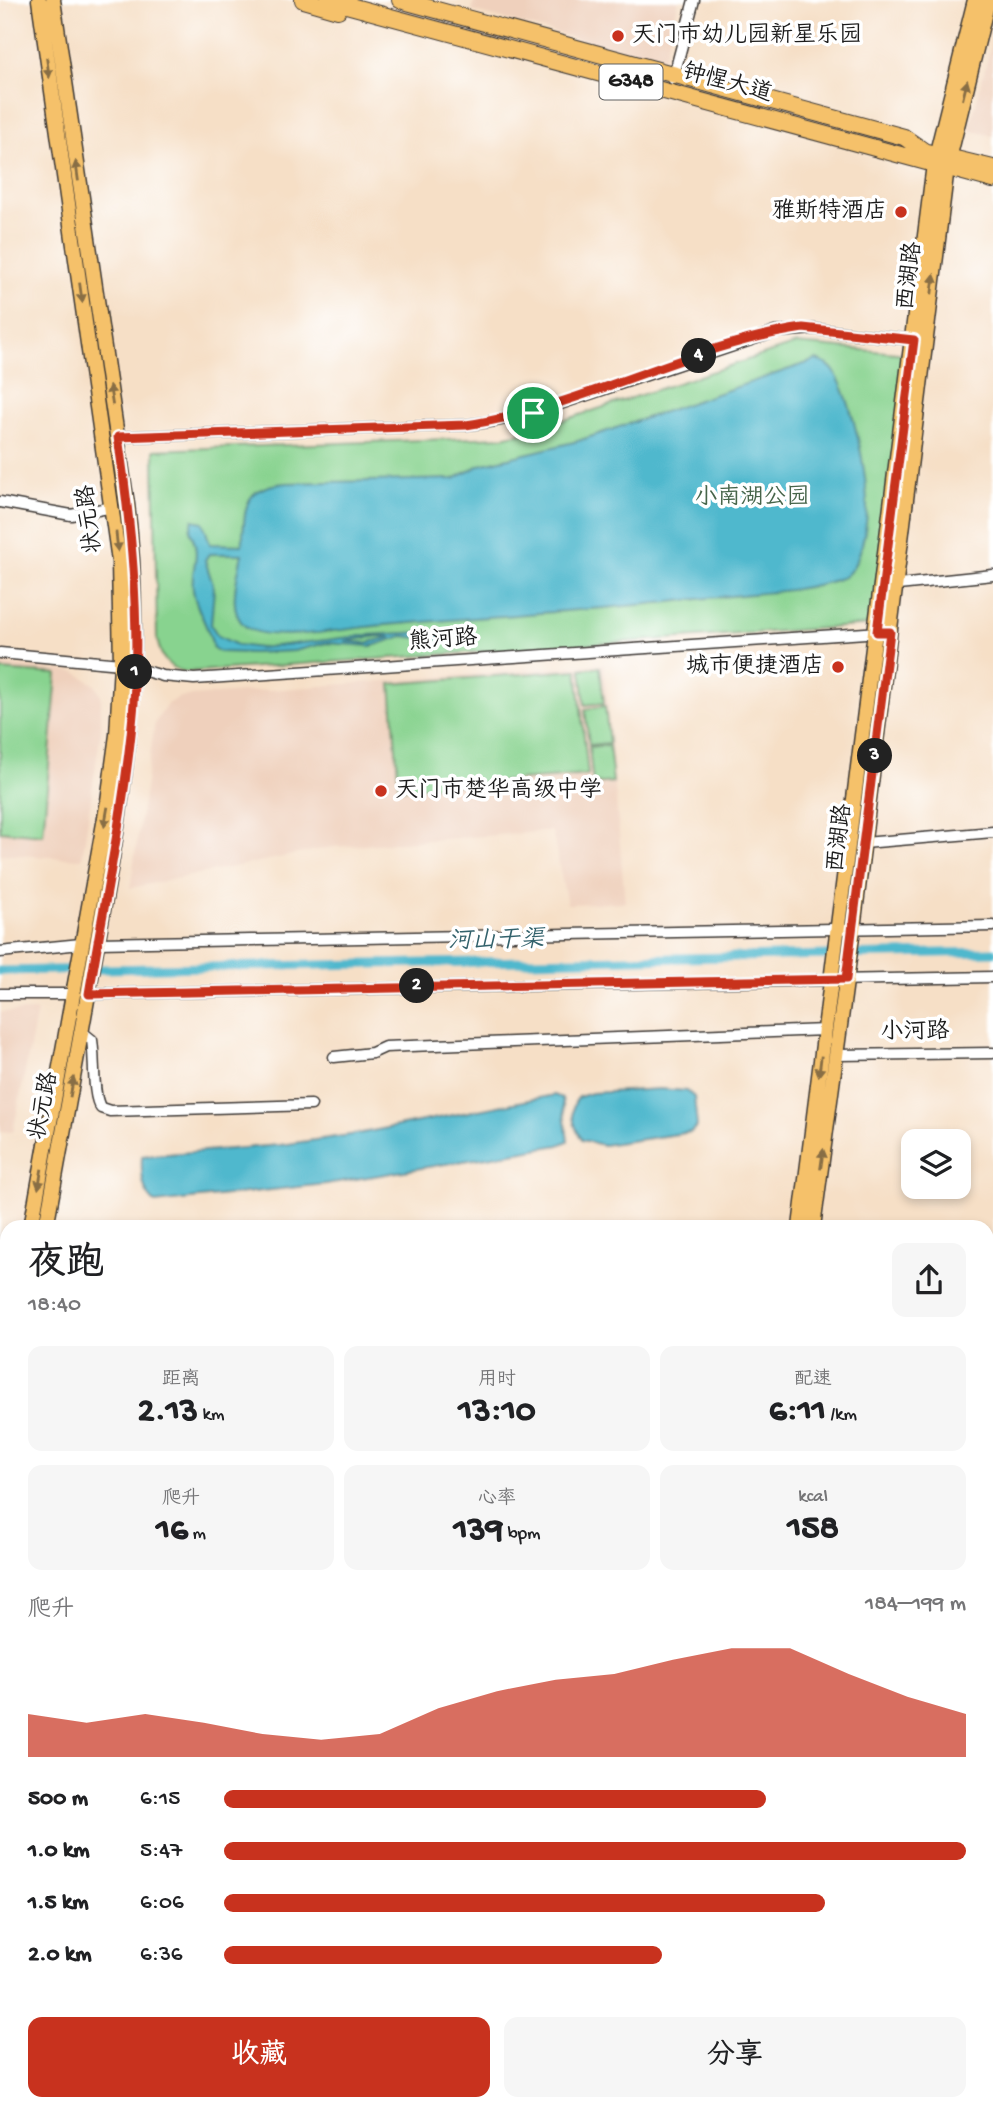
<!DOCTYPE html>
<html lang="zh">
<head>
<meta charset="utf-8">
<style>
	:root { --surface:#fff; --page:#f6f6f6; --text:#202124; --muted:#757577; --accent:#c8321e }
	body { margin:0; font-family:"Gochi Hand","LXGW WenKai TC",sans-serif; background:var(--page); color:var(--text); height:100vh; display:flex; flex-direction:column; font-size:26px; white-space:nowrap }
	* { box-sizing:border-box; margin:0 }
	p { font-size:23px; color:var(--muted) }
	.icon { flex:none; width:38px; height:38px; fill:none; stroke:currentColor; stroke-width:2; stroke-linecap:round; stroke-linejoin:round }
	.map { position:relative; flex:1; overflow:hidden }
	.sheet { position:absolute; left:0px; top:1220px; width:994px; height:891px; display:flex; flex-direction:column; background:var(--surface); border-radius:21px 21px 0 0; box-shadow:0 4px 10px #0003 }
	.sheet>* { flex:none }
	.tools { position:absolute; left:901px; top:1129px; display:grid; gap:14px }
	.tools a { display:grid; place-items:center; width:70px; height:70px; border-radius:14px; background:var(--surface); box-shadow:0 4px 10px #0003; font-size:35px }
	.pin { position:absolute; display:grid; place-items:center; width:60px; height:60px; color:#fff; margin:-30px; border:4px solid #fff; border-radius:50%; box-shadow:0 2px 7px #0007 }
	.km { position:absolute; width:35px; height:35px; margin:-18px; border-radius:50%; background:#222; color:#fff; font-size:19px; line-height:35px; text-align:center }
	.round { display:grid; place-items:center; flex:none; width:74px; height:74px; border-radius:14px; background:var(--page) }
	.head { display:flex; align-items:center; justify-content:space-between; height:119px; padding:0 28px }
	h1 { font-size:38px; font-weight:800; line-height:52px }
	.metrics { display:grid; grid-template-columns:repeat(3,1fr); gap:10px; height:119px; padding:7px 28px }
	.metrics div { display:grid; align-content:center; border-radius:14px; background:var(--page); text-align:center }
	.metrics b { font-size:35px; font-weight:800 }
	.metrics small { font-size:19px; font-weight:400 }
	.metrics p { font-size:19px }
	.chart { height:196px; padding:14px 28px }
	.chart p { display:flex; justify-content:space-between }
	.chart svg { width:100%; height:126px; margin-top:7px; fill:var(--accent); opacity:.7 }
	.primary-button { display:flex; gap:14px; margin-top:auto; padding:14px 28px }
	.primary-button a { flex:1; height:80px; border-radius:14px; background:var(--accent); color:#fff; font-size:28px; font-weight:800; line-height:80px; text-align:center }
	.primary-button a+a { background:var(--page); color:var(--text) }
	ul { padding:0 28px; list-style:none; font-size:23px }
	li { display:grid; grid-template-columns:112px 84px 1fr; align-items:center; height:52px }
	li i { height:18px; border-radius:9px; background:var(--accent) }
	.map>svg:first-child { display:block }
	.built { fill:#efd0bc }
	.industrial { fill:#cfc0bb }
	.green { fill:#88d38f; stroke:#527856; stroke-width:2 }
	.water { fill:#50b8cd; stroke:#366a74; stroke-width:2; fill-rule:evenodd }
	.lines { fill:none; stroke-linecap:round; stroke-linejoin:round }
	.canal { stroke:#50b8cd; stroke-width:9 }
	.minor-casing { stroke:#3d3936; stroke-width:13 }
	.major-casing { stroke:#3d3936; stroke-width:17 }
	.highway-casing { stroke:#3d3936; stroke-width:18 }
	.minor { stroke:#fff; stroke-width:10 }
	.major { stroke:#f5c16b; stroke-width:14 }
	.highway { stroke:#f5c16b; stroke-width:16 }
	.oneway { fill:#886e44 }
	.route-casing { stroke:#fff; stroke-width:14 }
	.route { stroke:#c8321e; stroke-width:9 }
	.poi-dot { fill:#c8321e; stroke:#fff; stroke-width:2.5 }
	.labels { text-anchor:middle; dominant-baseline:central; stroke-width:7; stroke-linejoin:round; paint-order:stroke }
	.shield { fill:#fff; stroke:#606060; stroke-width:2 }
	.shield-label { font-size:21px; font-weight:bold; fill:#1c1c1c }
	.poi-label { font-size:23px; fill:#1c1c1c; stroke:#fff; text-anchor:start }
	.street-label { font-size:23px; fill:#1c1c1c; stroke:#fff }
	.park-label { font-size:23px; fill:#47654a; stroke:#fff }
	.water-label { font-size:24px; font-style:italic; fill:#33626c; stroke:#fff }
</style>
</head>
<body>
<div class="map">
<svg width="993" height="2110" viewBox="0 0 993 2110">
	<rect width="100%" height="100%" fill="#fff"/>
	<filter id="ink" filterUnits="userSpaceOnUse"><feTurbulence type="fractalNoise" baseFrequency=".0143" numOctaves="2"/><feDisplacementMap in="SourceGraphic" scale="14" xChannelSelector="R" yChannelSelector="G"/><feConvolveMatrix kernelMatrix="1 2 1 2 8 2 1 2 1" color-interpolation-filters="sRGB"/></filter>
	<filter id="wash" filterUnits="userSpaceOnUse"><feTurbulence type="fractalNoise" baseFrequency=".00686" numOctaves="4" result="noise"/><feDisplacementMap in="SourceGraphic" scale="28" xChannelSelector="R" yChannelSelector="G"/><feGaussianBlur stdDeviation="1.57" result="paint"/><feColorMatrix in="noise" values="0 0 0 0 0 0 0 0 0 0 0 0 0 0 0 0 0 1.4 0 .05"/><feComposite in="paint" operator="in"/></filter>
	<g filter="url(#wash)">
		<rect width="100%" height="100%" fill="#f6dfc6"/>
		<!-- built -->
		<path class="built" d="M474,0h205l-16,61 -191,-50z
			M993,38v98l-24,-6z
			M0,664l76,8 19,13 6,10v35l-19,129 -82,-5z
			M604,664l21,238 -58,2 -15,-73 -220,16 -202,41 25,-165 12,-19 13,-7z
			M37,1011l-24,121 -13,-1v-119z"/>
		<!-- industrial -->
		<path class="industrial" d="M0,1832h7v237h-7z
			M987,1847h6v255h-6z"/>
		<!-- green -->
		<path class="green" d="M796,344l111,10 -35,271 -687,47c-19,-5 -24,-14 -28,-33l-3,-189 348,-13 32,-7z
			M600,667l4,36 -19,2 -4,-36z
			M0,670l57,4 -14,161 -43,-4z
			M577,670l11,105 -189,14 -8,-105z
			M605,706l4,37 -20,2 -4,-36z
			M609,745l4,37 -20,2 -4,-37z"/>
		<!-- water -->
		<path class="water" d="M816,360c7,2 14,5 18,11 19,30 33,101 33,136 0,20 -6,58 -23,70 -42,16 -92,16 -136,21 -108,12 -215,18 -323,27 -32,2 -111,19 -137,3 -23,-14 -10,-53 -6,-74h-33l-4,6 9,28 -3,37 7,11 19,9 23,3 108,-13 97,-5 -27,10 -35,-4 -31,10 -46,-3 -32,8 -41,2 -33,-1 -7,-4c-3,-21 -17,-37 -20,-58 -3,-27 10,-30 -3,-60l3,-10 10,2 7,22 32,1c4,-37 -1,-58 44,-62l168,-4 26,-14 98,-24zM378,636l13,1 -25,6 -21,-2z
			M660,1089l27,2 7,6 3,29 -6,6 -88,13 -21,-5c-7,-11 -15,-32 -3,-43l13,-4z
			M554,1095l8,3 6,43 -9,4 -233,39 -171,19c-13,-10 -14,-31 -13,-47l138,-11 77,-11z"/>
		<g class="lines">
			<!-- canal -->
			<path class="canal" d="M0,971l993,-19"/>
		</g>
	</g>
	<g filter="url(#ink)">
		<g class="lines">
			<!-- minor casing -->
			<g class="minor-casing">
				<path id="minor" d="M673,79l21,-79
					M118,437l348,-12 30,-4 37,-8 242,-81 39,-3 100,11
					M0,502l71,13 42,-8
					M889,586l104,-11
					M0,653l121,11 42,12 31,3 686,-47
					M864,843l129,-11
					M98,943l895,-17
					M0,952l81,-8
					M0,994h73
					M89,994l904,-17
					M82,1032l10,8c3,18 0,57 9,68l9,3 201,-6
					M837,1055l156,-2
					M334,1057l38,-4 13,-6 440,-17
					M987,1761h6
					M0,1828h7
					M987,1837h6
					M0,2099l7,1
					M161,2104l265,6
					M724,2104l10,6
					M641,2110l16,-6"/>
			</g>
			<!-- major casing -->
			<g class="major-casing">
				<path id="major" d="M31,1227l77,-426 9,-66 4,-71 -2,-103 -80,-561
					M46,1227c17,-92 33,-184 50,-277 28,-154 50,-289 31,-446l-74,-504
					M800,1227l134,-1063 41,-164
					M813,1227l40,-298 94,-762 41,-167
					M0,1400l7,-39
					M0,1477l7,-39
					M0,1515h7
					M0,1530h7
					M987,1534h6
					M987,1554h6
					M0,1575l7,-7
					M686,2110l1,-6
					M701,2110l1,-6"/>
			</g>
			<!-- highway casing -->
			<g class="highway-casing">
				<path id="highway" d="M303,0l35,10
					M328,0l665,180
					M400,0l504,137 20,14
					M927,152l66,16"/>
			</g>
			<!-- minor -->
			<use href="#minor" class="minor"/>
			<!-- major -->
			<use href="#major" class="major"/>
			<!-- highway -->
			<use href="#highway" class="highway"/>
		</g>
		<!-- one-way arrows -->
		<defs><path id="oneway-solid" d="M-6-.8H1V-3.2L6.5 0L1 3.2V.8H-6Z" transform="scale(1.75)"/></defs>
		<g class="oneway">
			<use href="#oneway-solid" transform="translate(48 68) rotate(82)"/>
			<use href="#oneway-solid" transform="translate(965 90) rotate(-76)"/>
			<use href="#oneway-solid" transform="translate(77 171) rotate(-98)"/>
			<use href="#oneway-solid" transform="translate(933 284) rotate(-83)"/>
			<use href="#oneway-solid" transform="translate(81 293) rotate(82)"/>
			<use href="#oneway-solid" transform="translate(111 395) rotate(-99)"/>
			<use href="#oneway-solid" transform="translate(117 542) rotate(84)"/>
			<use href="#oneway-solid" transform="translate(106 817) rotate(100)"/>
			<use href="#oneway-solid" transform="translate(820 1066) rotate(97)"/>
			<use href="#oneway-solid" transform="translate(72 1087) rotate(-79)"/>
			<use href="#oneway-solid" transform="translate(822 1159) rotate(-82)"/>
			<use href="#oneway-solid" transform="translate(40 1179) rotate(100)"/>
		</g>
	</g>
	<g class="lines" filter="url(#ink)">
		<!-- route casing -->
		<g class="route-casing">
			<path id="route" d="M803,328l111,12 -37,292h13l-44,347 -757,15c16,-97 37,-193 45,-291 6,-90 -3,-178 -16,-266l348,-12c116,-17 221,-80 337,-97z"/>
		</g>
		<!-- route -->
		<use href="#route" class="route"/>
	</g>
	<!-- markers -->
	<g class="poi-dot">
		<circle cx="618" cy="36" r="7"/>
		<circle cx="901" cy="212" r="7"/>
		<circle cx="838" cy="667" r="7"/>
		<circle cx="381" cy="791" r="7"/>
	</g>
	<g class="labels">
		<!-- shield labels -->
		<rect class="shield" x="599.5" y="64.5" width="63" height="35" rx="5"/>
		<g class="shield-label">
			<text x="631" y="82">G348</text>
		</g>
		<!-- poi labels -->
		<g class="poi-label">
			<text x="632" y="36">天门市幼儿园新星乐园</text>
			<text x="887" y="212" text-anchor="end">雅斯特酒店</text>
			<text x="824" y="667" text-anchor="end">城市便捷酒店</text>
			<text x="395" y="791">天门市楚华高级中学</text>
		</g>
		<!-- street labels -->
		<g class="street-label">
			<text transform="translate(727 84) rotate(15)">钟惺大道</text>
			<text transform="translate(911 276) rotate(-83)">西湖路</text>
			<text transform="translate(91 519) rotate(-97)">状元路</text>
			<text transform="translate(443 641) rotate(-4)">熊河路</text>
			<text transform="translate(841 838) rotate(-83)">西湖路</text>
			<text transform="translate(915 1033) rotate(-1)">小河路</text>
			<text transform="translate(45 1106) rotate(-79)">状元路</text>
		</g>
		<!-- park labels -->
		<g class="park-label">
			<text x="752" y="498">小南湖公园</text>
		</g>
		<!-- water labels -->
		<g class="water-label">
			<text transform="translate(496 942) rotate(-1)">河山干渠</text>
		</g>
	</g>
</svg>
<div class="tools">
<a><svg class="icon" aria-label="layers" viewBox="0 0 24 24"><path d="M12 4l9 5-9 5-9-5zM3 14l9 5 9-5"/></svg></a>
</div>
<div class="pin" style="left:533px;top:413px;background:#1e9e55"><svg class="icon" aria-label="arrive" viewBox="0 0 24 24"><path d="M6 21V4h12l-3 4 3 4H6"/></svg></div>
<b class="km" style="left:135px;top:672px">1</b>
<b class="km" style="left:417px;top:986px">2</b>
<b class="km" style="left:875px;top:756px">3</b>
<b class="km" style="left:699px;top:356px">4</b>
<section class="sheet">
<div class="head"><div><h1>夜跑</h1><p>18:40</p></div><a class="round"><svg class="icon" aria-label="share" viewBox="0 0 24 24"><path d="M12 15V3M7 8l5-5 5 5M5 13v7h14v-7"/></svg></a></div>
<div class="metrics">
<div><p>距离</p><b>2.13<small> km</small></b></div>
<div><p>用时</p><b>13:10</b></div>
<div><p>配速</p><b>6:11<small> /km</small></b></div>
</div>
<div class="metrics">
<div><p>爬升</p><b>16<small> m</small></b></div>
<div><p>心率</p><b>139<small> bpm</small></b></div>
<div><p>kcal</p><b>158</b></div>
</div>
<div class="chart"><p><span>爬升</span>184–199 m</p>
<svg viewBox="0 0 160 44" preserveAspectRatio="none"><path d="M0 44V29L10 32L20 29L30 32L40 36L50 38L60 36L70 27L80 21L90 17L100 15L110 10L120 6L130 6L140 15L150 23L160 29V44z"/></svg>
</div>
<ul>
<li><b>500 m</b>6:15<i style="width:73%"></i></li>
<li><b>1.0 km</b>5:47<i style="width:100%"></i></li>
<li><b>1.5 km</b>6:06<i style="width:81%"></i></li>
<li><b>2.0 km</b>6:36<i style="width:59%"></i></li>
</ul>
<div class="primary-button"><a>收藏</a><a>分享</a></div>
</section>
</div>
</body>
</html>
